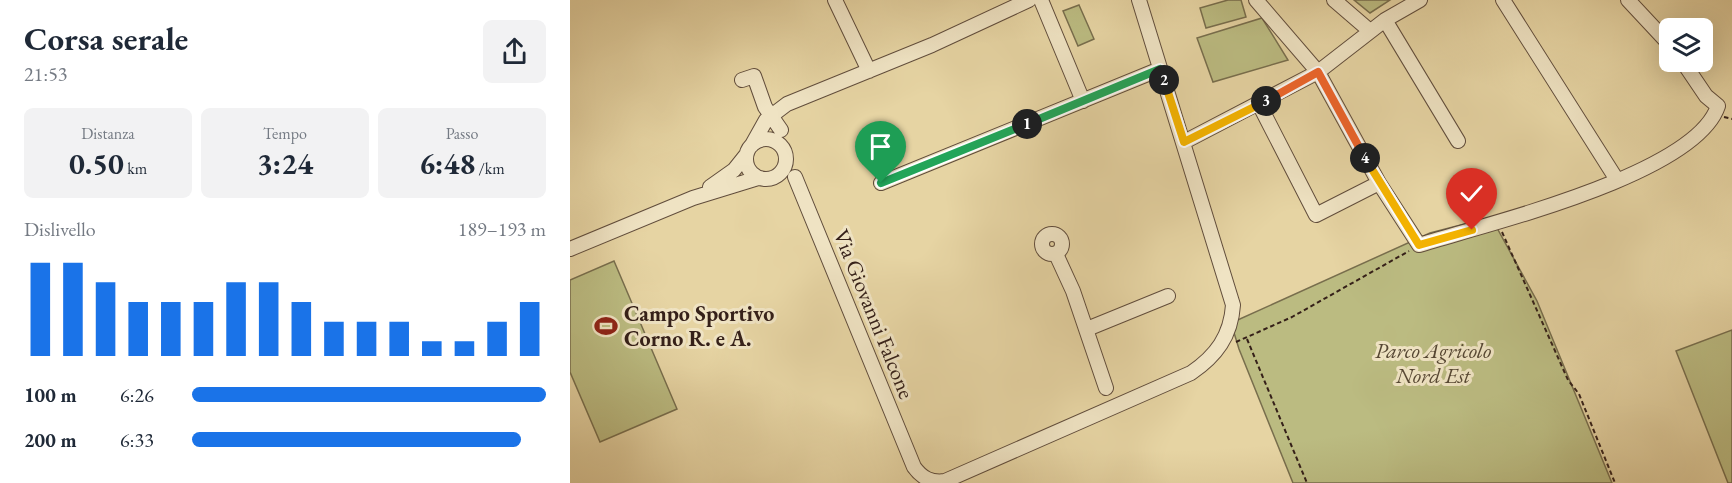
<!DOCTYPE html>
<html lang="it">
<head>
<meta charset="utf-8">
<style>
	:root { --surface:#fff; --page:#f2f2f3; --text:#1f2937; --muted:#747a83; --accent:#1a73e8 }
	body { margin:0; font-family:"EB Garamond",serif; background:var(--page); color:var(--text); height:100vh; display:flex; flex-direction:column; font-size:22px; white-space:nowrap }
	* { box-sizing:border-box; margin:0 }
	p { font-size:20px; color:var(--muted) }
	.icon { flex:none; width:33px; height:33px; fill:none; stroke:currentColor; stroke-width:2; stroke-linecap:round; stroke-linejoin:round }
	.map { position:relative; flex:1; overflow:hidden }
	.side { display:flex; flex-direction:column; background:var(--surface); width:570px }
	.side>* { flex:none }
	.buttons { position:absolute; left:1089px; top:18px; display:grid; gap:12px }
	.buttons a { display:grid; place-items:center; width:54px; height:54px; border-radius:9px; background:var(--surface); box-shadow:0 6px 24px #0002; font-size:30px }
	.pin { position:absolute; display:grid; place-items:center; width:51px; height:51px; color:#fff; margin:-62px -26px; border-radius:50% 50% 50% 0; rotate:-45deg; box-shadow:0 0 6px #0007 }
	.pin .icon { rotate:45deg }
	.km { position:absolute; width:30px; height:30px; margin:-15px; border-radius:50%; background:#222; color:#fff; font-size:16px; line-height:30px; text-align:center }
	.round { display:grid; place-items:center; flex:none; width:63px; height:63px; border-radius:9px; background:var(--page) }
	.summary { display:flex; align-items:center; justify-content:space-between; height:102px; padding:0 24px }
	h1 { font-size:33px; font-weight:700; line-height:45px }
	.metrics { display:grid; grid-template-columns:repeat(3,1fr); gap:9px; height:102px; padding:6px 24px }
	.metrics div { display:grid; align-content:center; border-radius:9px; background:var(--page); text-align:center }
	.metrics b { font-size:30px; font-weight:700 }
	.metrics small { font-size:16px; font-weight:400 }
	.metrics p { font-size:16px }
	.chart { height:168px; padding:12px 24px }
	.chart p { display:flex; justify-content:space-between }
	.chart svg { width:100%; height:108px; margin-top:6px; stroke:var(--accent); stroke-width:6 }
	ul { padding:0 24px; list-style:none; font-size:20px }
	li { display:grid; grid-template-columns:96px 72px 1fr; align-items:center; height:45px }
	li i { height:15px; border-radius:8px; background:var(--accent) }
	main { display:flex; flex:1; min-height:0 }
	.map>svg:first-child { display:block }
	.green { fill:#bbbb81; stroke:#786e4d; stroke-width:1.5 }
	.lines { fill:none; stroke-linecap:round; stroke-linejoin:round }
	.minor-casing { stroke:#614d3c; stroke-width:16 }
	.path { stroke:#352019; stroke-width:2; stroke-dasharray:4.5 3; stroke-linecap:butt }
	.minor { stroke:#efe3c3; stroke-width:14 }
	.split-1-casing { stroke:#fff; stroke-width:12 }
	.split-2-casing { stroke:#fff; stroke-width:12 }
	.split-3-casing { stroke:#fff; stroke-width:12 }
	.split-4-casing { stroke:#fff; stroke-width:12 }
	.split-5-casing { stroke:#fff; stroke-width:12 }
	.split-1 { stroke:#22a559; stroke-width:8 }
	.split-2 { stroke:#22a559; stroke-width:8 }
	.split-3 { stroke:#f5b400; stroke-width:8 }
	.split-4 { stroke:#f0652b; stroke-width:8 }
	.split-5 { stroke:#f5b400; stroke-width:8 }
	.labels { text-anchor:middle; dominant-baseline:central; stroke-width:6; stroke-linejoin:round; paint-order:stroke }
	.poi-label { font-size:22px; font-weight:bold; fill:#352019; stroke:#efe3c3; text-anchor:start }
	.street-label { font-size:22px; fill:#352019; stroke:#efe3c3 }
	.park-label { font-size:22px; font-style:italic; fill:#564733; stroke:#efe3c3 }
</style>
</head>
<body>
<main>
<section class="side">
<div class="summary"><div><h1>Corsa serale</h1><p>21:53</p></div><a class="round"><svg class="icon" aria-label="share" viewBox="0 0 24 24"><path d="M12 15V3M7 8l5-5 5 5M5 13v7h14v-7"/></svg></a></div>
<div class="metrics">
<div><p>Distanza</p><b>0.50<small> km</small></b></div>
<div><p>Tempo</p><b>3:24</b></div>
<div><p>Passo</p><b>6:48<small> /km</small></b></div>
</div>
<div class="chart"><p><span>Dislivello</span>189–193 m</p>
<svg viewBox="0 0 160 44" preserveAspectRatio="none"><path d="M5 44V6M15 44V6M25 44V14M35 44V22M45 44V22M55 44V22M65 44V14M75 44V14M85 44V22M95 44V30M105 44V30M115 44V30M125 44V38M135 44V38M145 44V30M155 44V22"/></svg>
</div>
<ul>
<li><b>100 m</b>6:26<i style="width:100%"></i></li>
<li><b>200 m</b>6:33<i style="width:93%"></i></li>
</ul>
</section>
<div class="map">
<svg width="1162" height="483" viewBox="0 0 1162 483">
	<rect width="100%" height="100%" fill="#e6d4a3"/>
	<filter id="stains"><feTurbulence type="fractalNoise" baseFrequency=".00333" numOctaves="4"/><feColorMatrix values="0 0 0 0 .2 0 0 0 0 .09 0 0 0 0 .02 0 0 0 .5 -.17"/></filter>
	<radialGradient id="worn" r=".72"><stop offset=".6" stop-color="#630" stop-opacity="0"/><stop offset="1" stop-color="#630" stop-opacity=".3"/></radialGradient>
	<!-- green -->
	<path class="green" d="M658,0h13l5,17 -40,11 -6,-20z
		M784,0h36l-20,13z
		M509,5l15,34 -16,7 -15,-35z
		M692,18l26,42 -75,22 -16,-44z
		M921,217l46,84 75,182h-319l-54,-134 -8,-26 199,-90z
		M44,261l63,148 -77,33 -30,-70v-92z
		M1162,330v153h-4l-52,-132z"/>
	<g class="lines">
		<!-- minor casing -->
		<g class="minor-casing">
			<path id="minor" d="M265,0l34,71
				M471,0l42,101
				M686,0l62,72 61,111 40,62c67,-21 276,-70 299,-139
				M764,0l36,31
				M933,0l114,180
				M1058,0l42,45
				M815,20l73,121
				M1113,62l23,34 12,10
				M172,80l12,-4 11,31 16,23
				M689,104l57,111 63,-32
				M176 159a20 20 0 1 1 40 0a20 20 0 1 1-40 0Z
				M614,142l134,-70 67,-52 35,-20
				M182,145l14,-25 21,-16 145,-59 97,-45
				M225,177l119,290c8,11 17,16 31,14l246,-108c25,-17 40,-37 42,-68l-94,-305
				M311,183l279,-114
				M140,187l24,-17 12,-15
				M472 244a10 10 0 1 1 20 0a10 10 0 1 1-20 0Z
				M0,249l123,-51 65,-20
				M486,254l17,37 33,97
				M517,329l81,-33"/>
		</g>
		<!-- path -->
		<path class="path" d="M1154,117l8,2
			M932,232l66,148 11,14 36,89
			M677,339l60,144
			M666,342l56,-25 117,-66"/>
		<!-- minor -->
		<use href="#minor" class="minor"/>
	</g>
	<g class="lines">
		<!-- split-1 casing -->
		<g class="split-1-casing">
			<path id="split-1" d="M311,183l146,-59"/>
		</g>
		<!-- split-2 casing -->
		<g class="split-2-casing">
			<path id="split-2" d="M457,124l133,-55 4,11"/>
		</g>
		<!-- split-3 casing -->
		<g class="split-3-casing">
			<path id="split-3" d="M594,80l20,62 82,-41"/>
		</g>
		<!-- split-4 casing -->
		<g class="split-4-casing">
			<path id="split-4" d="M696,101l52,-29 47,86"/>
		</g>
		<!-- split-5 casing -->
		<g class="split-5-casing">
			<path id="split-5" d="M795,158l54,87 53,-15"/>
		</g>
		<!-- split-1 -->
		<use href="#split-1" class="split-1"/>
		<!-- split-2 -->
		<use href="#split-2" class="split-2"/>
		<!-- split-3 -->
		<use href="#split-3" class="split-3"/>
		<!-- split-4 -->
		<use href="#split-4" class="split-4"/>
		<!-- split-5 -->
		<use href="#split-5" class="split-5"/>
	</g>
	<!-- icons -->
	<defs>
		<g id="stadium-bare" transform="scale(1.8)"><path d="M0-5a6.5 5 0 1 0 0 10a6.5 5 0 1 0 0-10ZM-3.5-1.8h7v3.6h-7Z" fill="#8f2418" stroke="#efe3c3" stroke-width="2.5" paint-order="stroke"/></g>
	</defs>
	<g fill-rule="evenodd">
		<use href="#stadium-bare" x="36" y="326"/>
	</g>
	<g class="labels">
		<!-- poi labels -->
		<g class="poi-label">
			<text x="54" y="313">Campo Sportivo<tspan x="54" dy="25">Corno R. e A.</tspan></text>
		</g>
		<!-- street labels -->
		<g class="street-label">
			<text transform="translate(304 314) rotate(68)">Via Giovanni Falcone</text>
		</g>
		<!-- park labels -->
		<g class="park-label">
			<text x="863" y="350">Parco Agricolo<tspan x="863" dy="25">Nord Est</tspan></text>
		</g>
	</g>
	<rect width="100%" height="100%" filter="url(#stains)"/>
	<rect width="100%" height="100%" fill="url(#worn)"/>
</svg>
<div class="buttons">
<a><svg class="icon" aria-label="layers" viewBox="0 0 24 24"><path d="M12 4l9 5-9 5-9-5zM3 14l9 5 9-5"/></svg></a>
</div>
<div class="pin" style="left:311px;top:183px;background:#1e9e55"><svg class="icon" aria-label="arrive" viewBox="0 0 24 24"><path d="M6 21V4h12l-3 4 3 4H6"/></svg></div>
<div class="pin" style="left:902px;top:230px;background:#d93025"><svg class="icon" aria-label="check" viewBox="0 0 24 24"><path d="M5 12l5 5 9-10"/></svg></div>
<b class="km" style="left:457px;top:124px">1</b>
<b class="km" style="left:594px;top:80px">2</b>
<b class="km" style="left:696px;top:101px">3</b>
<b class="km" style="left:795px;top:158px">4</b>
</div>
</main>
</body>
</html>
